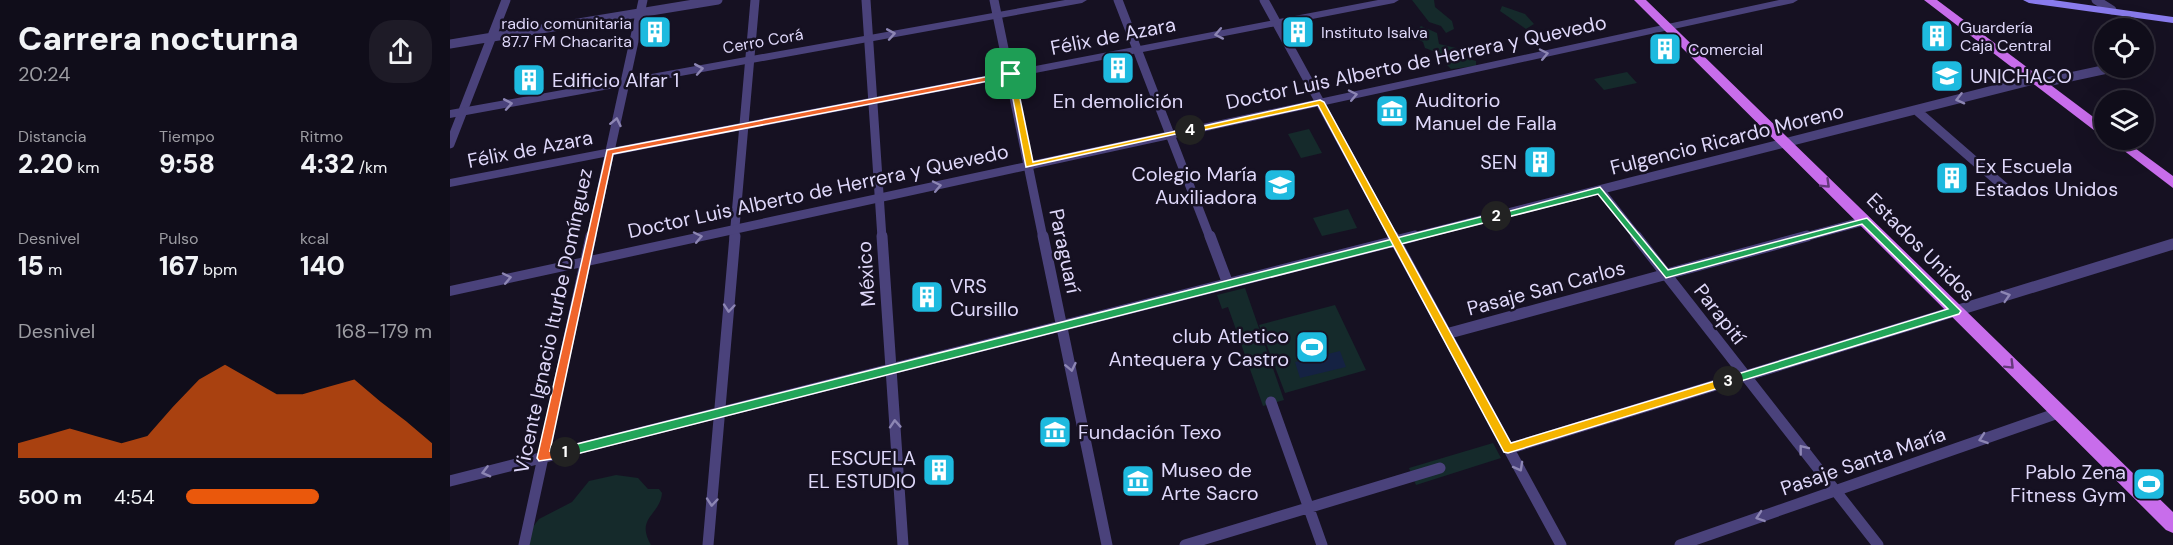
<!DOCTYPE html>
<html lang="es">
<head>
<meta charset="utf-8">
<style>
	:root { --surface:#100d1a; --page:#1e1b27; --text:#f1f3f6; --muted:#9c9ca2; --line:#302d39; --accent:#ea580c }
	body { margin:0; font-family:"DM Sans",sans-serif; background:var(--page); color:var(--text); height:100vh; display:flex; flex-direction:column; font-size:22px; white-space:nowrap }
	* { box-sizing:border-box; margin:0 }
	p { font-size:20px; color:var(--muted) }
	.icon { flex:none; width:33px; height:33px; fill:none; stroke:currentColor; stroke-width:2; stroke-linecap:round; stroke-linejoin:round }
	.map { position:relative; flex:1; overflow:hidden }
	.panel { display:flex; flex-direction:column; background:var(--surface); width:450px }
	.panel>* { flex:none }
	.buttons { position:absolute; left:1644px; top:18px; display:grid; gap:12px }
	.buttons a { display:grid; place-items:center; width:60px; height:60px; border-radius:50%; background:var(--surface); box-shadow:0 6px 24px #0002,0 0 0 2px var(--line); font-size:30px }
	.pin { position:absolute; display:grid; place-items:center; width:51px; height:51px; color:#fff; margin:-26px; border-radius:12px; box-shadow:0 3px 9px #0006 }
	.km { position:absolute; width:30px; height:30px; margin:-15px; border-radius:50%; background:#222; color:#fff; font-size:16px; line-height:30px; text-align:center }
	.round { display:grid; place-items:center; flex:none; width:63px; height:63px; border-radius:24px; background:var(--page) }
	.summary { display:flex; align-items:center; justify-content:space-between; height:102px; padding:0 18px }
	h1 { font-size:33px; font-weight:800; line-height:45px }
	.metrics { display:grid; grid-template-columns:repeat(3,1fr); gap:9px; height:102px; padding:6px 18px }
	.metrics div { display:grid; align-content:center }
	.metrics b { font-size:26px; font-weight:800 }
	.metrics small { font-size:16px; font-weight:400 }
	.metrics p { font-size:16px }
	.chart { height:168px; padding:12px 18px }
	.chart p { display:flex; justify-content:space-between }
	.chart svg { width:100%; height:108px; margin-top:6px; fill:var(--accent); opacity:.7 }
	ul { padding:0 18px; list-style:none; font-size:20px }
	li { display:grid; grid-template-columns:96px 72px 1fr; align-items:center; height:45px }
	li i { height:15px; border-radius:8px; background:var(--accent) }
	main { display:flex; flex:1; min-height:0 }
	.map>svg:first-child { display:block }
	.green { fill:#152a2b }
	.water { fill:#152243 }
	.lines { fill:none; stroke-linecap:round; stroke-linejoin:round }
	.minor-far1 { stroke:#4a427b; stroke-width:9 }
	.minor { stroke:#4a427b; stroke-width:11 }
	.tertiary { fill:#4a427b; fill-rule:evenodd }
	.secondary { fill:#897bed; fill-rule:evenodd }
	.primary { fill:#c86deb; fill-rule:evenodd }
	.oneway { stroke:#8d86b4 }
	.oneway2 { stroke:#663a7c }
	.split-1 { fill:#f0652b; stroke:#fff; stroke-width:1.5 }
	.split-2 { fill:#22a559; stroke:#fff; stroke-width:1.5 }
	.split-3 { fill:#22a559; stroke:#fff; stroke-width:1.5 }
	.split-4 { fill:#f5b400; stroke:#fff; stroke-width:1.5 }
	.split-5 { fill:#f5b400; stroke:#fff; stroke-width:1.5 }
	.labels { text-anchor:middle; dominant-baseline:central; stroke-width:5; stroke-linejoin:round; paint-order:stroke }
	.far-poi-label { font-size:16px; fill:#dfd8fa; stroke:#161122; text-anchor:start }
	.far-street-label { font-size:16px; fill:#dfd8fa; stroke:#161122 }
	.street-label { font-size:20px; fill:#dfd8fa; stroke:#161122 }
	.poi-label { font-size:20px; fill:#dfd8fa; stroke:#161122; text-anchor:start }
</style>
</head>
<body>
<main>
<section class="panel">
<div class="summary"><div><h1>Carrera nocturna</h1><p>20:24</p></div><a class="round"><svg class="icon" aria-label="share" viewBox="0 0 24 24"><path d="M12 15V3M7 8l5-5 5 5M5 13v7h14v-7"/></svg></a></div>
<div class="metrics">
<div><p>Distancia</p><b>2.20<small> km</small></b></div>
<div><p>Tiempo</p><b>9:58</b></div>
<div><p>Ritmo</p><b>4:32<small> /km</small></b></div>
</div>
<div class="metrics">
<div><p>Desnivel</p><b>15<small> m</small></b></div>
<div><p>Pulso</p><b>167<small> bpm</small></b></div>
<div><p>kcal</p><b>140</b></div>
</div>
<div class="chart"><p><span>Desnivel</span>168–179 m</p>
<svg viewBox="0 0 160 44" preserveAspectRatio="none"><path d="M0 44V38L10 35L20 32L30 35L40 38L50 35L60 23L70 12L80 6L90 12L100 18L110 18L120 15L130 12L140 21L150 29L160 38V44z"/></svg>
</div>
<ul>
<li><b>500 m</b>4:54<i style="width:54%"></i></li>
</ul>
</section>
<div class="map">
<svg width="1723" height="545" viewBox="0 0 1723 545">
	<rect width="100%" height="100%" fill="#161122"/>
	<!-- green -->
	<path class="green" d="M962,0h22l1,7 17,14 2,8 -8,4 -5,-7 -12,-4z
		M1052,6l23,8 9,10 -8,5 -26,-18z
		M971,26l16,7 2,11 17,4 6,9 14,4v5l-25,3 -4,-4 2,-8 -24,-9 -2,-6 -11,-6z
		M1177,72l10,11 -33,7 -10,-11z
		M859,129l13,24 -21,5 -13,-24z
		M898,209l9,19 -35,8 -9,-18z
		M795,288l39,112 -21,6 -35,-99 -6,2 -5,-14z
		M885,305l31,65 -81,23 -26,-68z
		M1043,443l8,15 -85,27 -7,-17z
		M166,475l22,3 10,11h11l3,4c-2,23 -27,24 -11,52h-132l20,-26 33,-17 17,-21z"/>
	<!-- water -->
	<path class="water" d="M890,351l6,16 -46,11 -5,-16z"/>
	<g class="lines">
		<!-- minor-far1 -->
		<path class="minor-far1" d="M416,0l16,238
			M544,0l49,238
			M668,0l92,238
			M814,0l130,238
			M1646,0l16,10
			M0,44l268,-44
			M1694,61l3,-1
			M1592,83l70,-15
			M1466,110l93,81
			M0,144l56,-144
			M1150,190l38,48
			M141,238l52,-238
			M284,238l21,-238
			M959,238l628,-159
			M1351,238l63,-17"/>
		<!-- minor -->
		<path class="minor" d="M432,236l21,309
			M593,236l64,309
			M760,236l18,48
			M943,236l168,309
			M1186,236l242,309
			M996,334l361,-98
			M821,402l51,143
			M1058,449l665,-205
			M0,481l965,-245
			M74,545l67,-309
			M258,545l27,-309
			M735,545l255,-77
			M1230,545l378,-132"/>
		<!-- tertiary -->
		<path class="tertiary" d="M615,0h22l-5,3 -632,115v-8z
			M928,0h21l-5,3 -944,184v-8z
			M1329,0h19l-5,3 -1343,293v-10z"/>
		<!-- secondary -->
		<path class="secondary" d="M1573,0h30l120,17v6l-144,-20z"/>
		<!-- primary -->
		<path class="primary" d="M1184,0h12l527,512v21l-7,-3z
			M1474,0h13l167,125v10l-5,-1z
			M1660,140h14l49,36v12z"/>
	</g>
	<!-- one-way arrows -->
	<defs><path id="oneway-chevron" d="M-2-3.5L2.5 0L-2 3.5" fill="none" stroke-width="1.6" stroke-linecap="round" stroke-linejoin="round" transform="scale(1.5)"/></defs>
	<g class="oneway">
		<use href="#oneway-chevron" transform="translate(441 34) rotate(-10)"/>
		<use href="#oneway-chevron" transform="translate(769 34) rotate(169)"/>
		<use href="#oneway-chevron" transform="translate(1094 54) rotate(-12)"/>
		<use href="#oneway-chevron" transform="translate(249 69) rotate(-10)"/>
		<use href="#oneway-chevron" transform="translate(903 95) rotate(-12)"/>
		<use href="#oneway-chevron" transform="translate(1510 99) rotate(166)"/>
		<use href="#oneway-chevron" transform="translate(58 104) rotate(-10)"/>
		<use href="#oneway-chevron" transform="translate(166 122) rotate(-78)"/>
		<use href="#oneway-chevron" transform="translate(487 186) rotate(-12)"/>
		<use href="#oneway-chevron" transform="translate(248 237) rotate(-12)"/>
		<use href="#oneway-chevron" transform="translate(57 278) rotate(-12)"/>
		<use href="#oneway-chevron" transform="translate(1556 296) rotate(-17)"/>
		<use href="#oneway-chevron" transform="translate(279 308) rotate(95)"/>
		<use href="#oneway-chevron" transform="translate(621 367) rotate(78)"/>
		<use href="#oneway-chevron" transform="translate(445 424) rotate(-94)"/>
		<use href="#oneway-chevron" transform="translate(1533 439) rotate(161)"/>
		<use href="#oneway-chevron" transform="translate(1353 449) rotate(-128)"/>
		<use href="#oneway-chevron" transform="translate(1069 467) rotate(61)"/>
		<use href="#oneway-chevron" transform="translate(36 472) rotate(166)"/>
		<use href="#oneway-chevron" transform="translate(262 502) rotate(95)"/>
		<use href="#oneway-chevron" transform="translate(1310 517) rotate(161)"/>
	</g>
	<g class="oneway2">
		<use href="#oneway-chevron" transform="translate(1376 184) rotate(44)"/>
		<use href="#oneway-chevron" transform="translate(1560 365) rotate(45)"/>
	</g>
	<!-- split-1 -->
	<path class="split-1" d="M561,72l3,4 -401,78 -63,297 15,-4 6,5 -6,5 -26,4 -2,-3 70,-308z"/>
	<!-- split-2 -->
	<path class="split-2" d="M1046,213l4,3 -1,3 -934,238 -5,-5 5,-5z"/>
	<!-- split-3 -->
	<path class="split-3" d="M1150,187l68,83 199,-52 94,93 -2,3 -231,71 -4,-1v-6l4,-1 220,-68 -86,-85 -196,54 -68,-84 -102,26 -5,-4z"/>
	<!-- split-4 -->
	<path class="split-4" d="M870,100l4,2 187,341 217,-66 4,1v6l-224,69 -4,-1 -186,-347 -128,28 -4,-3z"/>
	<!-- split-5 -->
	<path class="split-5" d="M558,73l7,1 18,88 157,-34 4,2 -168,37z"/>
	<!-- icons -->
	<defs>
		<g id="building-square" transform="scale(1.725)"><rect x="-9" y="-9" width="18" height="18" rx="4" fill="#1ebadf" stroke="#161122"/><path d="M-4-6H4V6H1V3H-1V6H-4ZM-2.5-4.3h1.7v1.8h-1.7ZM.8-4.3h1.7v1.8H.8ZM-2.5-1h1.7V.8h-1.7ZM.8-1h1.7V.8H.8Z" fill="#fff"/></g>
		<g id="university-square" transform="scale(1.725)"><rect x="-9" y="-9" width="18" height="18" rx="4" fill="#1ebadf" stroke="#161122"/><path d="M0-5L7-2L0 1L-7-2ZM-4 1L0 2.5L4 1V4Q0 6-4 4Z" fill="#fff"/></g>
		<g id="museum-square" transform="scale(1.725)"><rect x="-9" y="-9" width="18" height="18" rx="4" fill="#1ebadf" stroke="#161122"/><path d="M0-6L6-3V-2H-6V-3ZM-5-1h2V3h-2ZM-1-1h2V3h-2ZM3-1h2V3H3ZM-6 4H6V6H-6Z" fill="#fff"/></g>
		<g id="school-square" transform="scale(1.725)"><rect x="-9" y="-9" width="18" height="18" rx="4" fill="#1ebadf" stroke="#161122"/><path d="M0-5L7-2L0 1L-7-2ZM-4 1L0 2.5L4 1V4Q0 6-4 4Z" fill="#fff"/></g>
		<g id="stadium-square" transform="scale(1.725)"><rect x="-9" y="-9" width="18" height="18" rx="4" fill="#1ebadf" stroke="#161122"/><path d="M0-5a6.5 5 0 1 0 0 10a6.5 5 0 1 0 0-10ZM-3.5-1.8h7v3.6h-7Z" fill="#fff"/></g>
	</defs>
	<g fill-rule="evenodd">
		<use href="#building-square" x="205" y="32"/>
		<use href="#building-square" x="848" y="32"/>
		<use href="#building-square" x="1487" y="36"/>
		<use href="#building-square" x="1215" y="49"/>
		<use href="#building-square" x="668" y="68"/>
		<use href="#university-square" x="1497" y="76"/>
		<use href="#building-square" x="79" y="80"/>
		<use href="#museum-square" x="942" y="111"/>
		<use href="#building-square" x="1090" y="162"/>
		<use href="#building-square" x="1502" y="178"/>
		<use href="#school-square" x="830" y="185"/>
		<use href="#building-square" x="477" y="297"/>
		<use href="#stadium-square" x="862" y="347"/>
		<use href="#museum-square" x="605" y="432"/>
		<use href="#building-square" x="489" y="470"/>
		<use href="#museum-square" x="688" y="481"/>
		<use href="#stadium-square" x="1699" y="484"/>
	</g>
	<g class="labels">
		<!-- far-poi labels -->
		<g class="far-poi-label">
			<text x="182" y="23" text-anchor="end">radio comunitaria<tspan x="182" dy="18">87.7 FM Chacarita</tspan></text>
			<text x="1510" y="27">Guardería<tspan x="1510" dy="18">Caja Central</tspan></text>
			<text x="871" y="32">Instituto Isalva</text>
			<text x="1238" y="49">Comercial</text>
		</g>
		<!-- far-street labels -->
		<g class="far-street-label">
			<text transform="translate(313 41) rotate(-10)">Cerro Corá</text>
		</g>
		<!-- street labels -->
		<g class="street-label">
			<text transform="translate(663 36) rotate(-11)">Félix de Azara</text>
			<text transform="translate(966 62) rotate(-12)">Doctor Luis Alberto de Herrera y Quevedo</text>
			<text transform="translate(1277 139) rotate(-14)">Fulgencio Ricardo Moreno</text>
			<text transform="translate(80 149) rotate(-11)">Félix de Azara</text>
			<text transform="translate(368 191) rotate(-12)">Doctor Luis Alberto de Herrera y Quevedo</text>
			<text transform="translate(1471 247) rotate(45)">Estados Unidos</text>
			<text transform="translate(615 251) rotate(78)">Paraguarí</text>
			<text transform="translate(416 274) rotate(-94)">México</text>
			<text transform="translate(1096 288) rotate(-15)">Pasaje San Carlos</text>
			<text transform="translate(1270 314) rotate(52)">Parapití</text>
			<text transform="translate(103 321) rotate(-78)">Vicente Ignacio Iturbe Domínguez</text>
			<text transform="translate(1413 461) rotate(-19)">Pasaje Santa María</text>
		</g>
		<!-- poi labels -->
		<g class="poi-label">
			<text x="1520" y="76">UNICHACO</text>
			<text x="102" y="80">Edificio Alfar 1</text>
			<text x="965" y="100">Auditorio<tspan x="965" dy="23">Manuel de Falla</tspan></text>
			<text x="668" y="101" text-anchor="middle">En demolición</text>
			<text x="1067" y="162" text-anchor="end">SEN</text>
			<text x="1525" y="166">Ex Escuela<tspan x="1525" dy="23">Estados Unidos</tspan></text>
			<text x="807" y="174" text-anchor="end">Colegio María<tspan x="807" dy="23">Auxiliadora</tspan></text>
			<text x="500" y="286">VRS<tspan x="500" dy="23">Cursillo</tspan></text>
			<text x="839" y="336" text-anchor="end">club Atletico<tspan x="839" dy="23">Antequera y Castro</tspan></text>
			<text x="628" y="432">Fundación Texo</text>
			<text x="466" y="458" text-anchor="end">ESCUELA<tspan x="466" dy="23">EL ESTUDIO</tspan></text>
			<text x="711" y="470">Museo de<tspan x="711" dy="23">Arte Sacro</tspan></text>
			<text x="1676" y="472" text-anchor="end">Pablo Zena<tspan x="1676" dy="23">Fitness Gym</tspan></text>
		</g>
	</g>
</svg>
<div class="buttons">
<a><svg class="icon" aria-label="locate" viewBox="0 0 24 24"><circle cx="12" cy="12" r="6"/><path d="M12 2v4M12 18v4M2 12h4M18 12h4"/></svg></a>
<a><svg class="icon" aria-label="layers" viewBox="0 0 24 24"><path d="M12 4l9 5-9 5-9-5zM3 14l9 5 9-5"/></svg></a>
</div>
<div class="pin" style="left:561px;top:74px;background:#1e9e55"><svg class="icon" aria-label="arrive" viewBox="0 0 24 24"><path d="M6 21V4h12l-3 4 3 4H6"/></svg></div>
<b class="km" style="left:115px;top:452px">1</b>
<b class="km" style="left:1046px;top:216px">2</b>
<b class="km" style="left:1278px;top:381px">3</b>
<b class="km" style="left:740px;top:130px">4</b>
</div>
</main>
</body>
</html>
